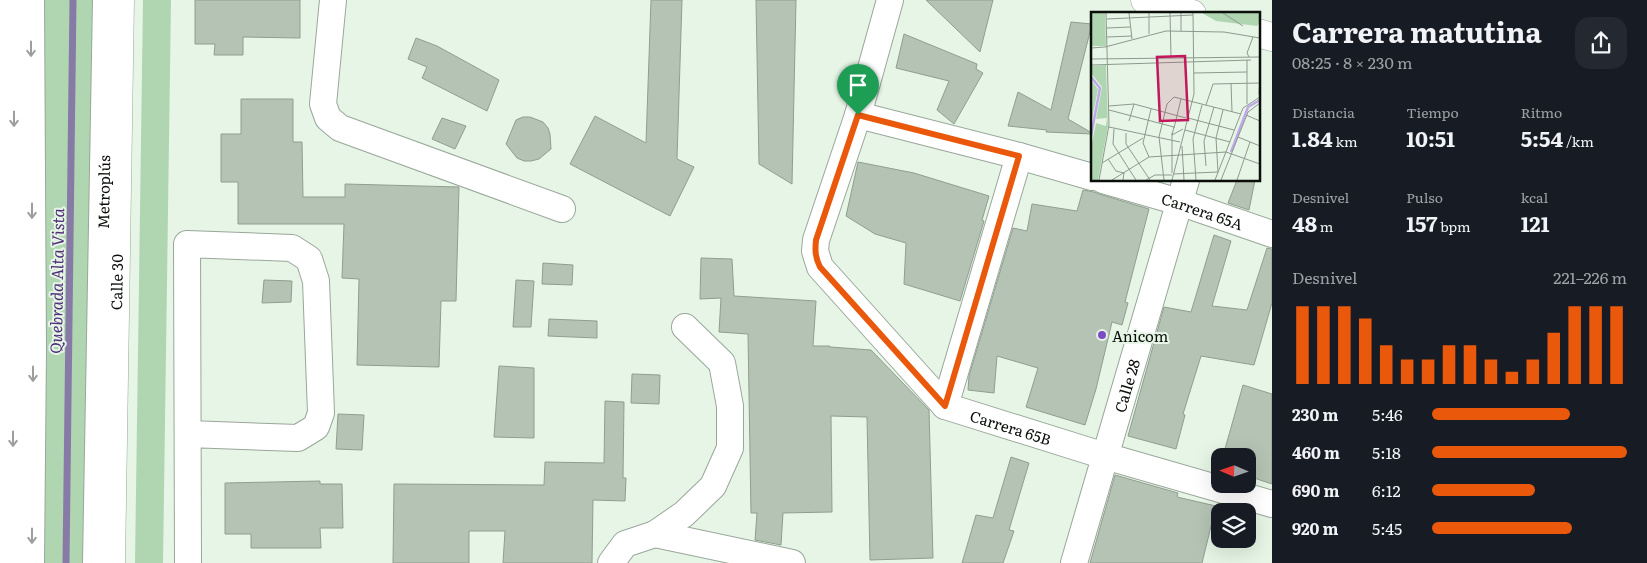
<!DOCTYPE html>
<html lang="es">
<head>
<meta charset="utf-8">
<style>
	:root { --surface:#171b24; --page:#242831; --text:#f1f3f6; --muted:#9ea1a6; --accent:#ea580c }
	body { margin:0; font-family:Literata,serif; background:var(--page); color:var(--text); height:100vh; display:flex; flex-direction:column; font-size:19px; white-space:nowrap }
	* { box-sizing:border-box; margin:0 }
	p { font-size:16px; color:var(--muted) }
	.icon { flex:none; width:28px; height:28px; fill:none; stroke:currentColor; stroke-width:2; stroke-linecap:round; stroke-linejoin:round }
	.map { position:relative; flex:1; overflow:hidden }
	.panel { display:flex; flex-direction:column; background:var(--surface); width:375px }
	.panel>* { flex:none }
	.needle { width:32px; rotate:272deg }
	.controls { position:absolute; left:1211px; top:448px; display:grid; gap:10px }
	.controls a { display:grid; place-items:center; width:45px; height:45px; border-radius:10px; background:var(--surface); box-shadow:0 5px 20px #0002; font-size:25px }
	.pin { position:absolute; display:grid; place-items:center; width:42px; height:42px; color:#fff; margin:-51px -21px; border-radius:50% 50% 50% 0; rotate:-45deg; box-shadow:0 0 5px #0007 }
	.pin .icon { rotate:45deg }
	.round { display:grid; place-items:center; flex:none; width:52px; height:52px; border-radius:15px; background:var(--page) }
	.summary { display:flex; align-items:center; justify-content:space-between; height:85px; padding:0 20px }
	h1 { font-size:28px; font-weight:700; line-height:38px }
	.stats { display:grid; grid-template-columns:repeat(3,1fr); gap:8px; height:85px; padding:5px 20px }
	.stats div { display:grid; align-content:center }
	.stats b { font-size:21px; font-weight:700 }
	.stats small { font-size:14px; font-weight:400 }
	.stats p { font-size:14px }
	.chart { height:140px; padding:10px 20px }
	.chart p { display:flex; justify-content:space-between }
	.chart svg { width:100%; height:90px; margin-top:5px; stroke:var(--accent); stroke-width:6 }
	ul { padding:0 20px; list-style:none; font-size:16px }
	li { display:grid; grid-template-columns:80px 60px 1fr; align-items:center; height:38px }
	li i { height:12px; border-radius:6px; background:var(--accent) }
	main { display:flex; flex:1; min-height:0 }
	.map>svg:first-child { display:block }
	.green { fill:#afd6b0 }
	.lines { fill:none; stroke-linecap:round; stroke-linejoin:round }
	.stream { stroke:#887aa6; stroke-width:7 }
	.building { fill:#b4c3b4; stroke:#909e90 }
	.minor-casing { stroke:#99a79a; stroke-width:28 }
	.major-casing { stroke:#99a79a; stroke-width:29 }
	.minor { stroke:#fff; stroke-width:26 }
	.major { stroke:#fff; stroke-width:28 }
	.oneway { stroke:#9d9f9d }
	.route-casing { stroke:#fff; stroke-width:10 }
	.route { stroke:#ea580c; stroke-width:6 }
	.poi-dot { fill:#7d4bc2; stroke:#e6f5e6; stroke-width:2 }
	.labels { text-anchor:middle; dominant-baseline:central; stroke-width:4; stroke-linejoin:round; paint-order:stroke }
	.street-label { font-size:15px; fill:#0a0f0a; stroke:#e6f5e6 }
	.poi-label { font-size:15px; fill:#0a0f0a; stroke:#e6f5e6; text-anchor:start }
	.water-label { font-size:16px; font-style:italic; fill:#4d2d78; stroke:#e6f5e6 }
	.inset-river { fill:none; stroke:#bea8e9; stroke-width:2.5 }
	.inset-road { fill:none; stroke:#8e998e; stroke-width:1 }
	.view { fill:#c2185b; fill-opacity:0.15; stroke:#c2185b; stroke-width:2.5 }
	.inset-edge { fill:none; stroke:#0a0f0a; stroke-width:2.5 }
</style>
</head>
<body>
<main>
<div class="map">
<svg width="1272" height="563" viewBox="0 0 1272 563">
	<rect width="100%" height="100%" fill="#e6f5e6"/>
	<!-- green -->
	<path class="green" d="M38,0h60l-11,563h-49z
		M143,0h28l-8,563h-28z"/>
	<g class="lines">
		<!-- stream -->
		<path class="stream" d="M66,563l7,-563"/>
	</g>
	<!-- building -->
	<path class="building" d="M195,0h105v38l-57,-1v18h-29l1,-11h-20z
		M651,0h31l-5,159 17,8 -24,49 -100,-52 25,-48 51,27z
		M756,0h40l-4,184 -33,-20z
		M926,0h67l-13,52z
		M1071,22l21,2 -24,95 24,14v1l-46,-2 1,-2 -39,-4 10,-34 33,18z
		M904,34l73,30 -1,5 7,4 -29,51 -17,-14 12,-29 -53,-13z
		M416,38l21,8 62,34 -12,31 -65,-33 5,-11 -19,-8z
		M241,99h52v43h9l1,55h42v-13l114,3 -3,114h-15l-2,66 -82,-2 2,-86 -17,-1 2,-54h-106v-42h-17v-48h20z
		M523,117h7l13,5 5,6 2,6 1,15 -12,10 -8,2h-7l-7,-3 -11,-14 10,-24z
		M442,118l24,8 -11,23 -23,-10z
		M858,162l56,11 75,23 -7,24 2,1 -24,80 -56,-17 2,-41 -31,-9 -29,-18z
		M1237,180h18l-6,30 -21,-7z
		M1083,190l11,2 5,2 50,15 -24,93 3,1 -6,22 -10,-3 -16,67 -11,36 -59,-18 12,-39 -41,-12 -3,37 -26,-3 1,-14 44,-148 14,3 5,-27 45,7z
		M1214,235l17,6 -19,65 35,4 20,-62 5,1v54l-18,62 -53,-9 -18,58 2,1 -9,34 -48,-13 36,-129 27,5z
		M701,258l31,1 2,37 82,5 -3,45h17v1l41,3 58,60 4,148 -63,2 -3,-143 -36,-1 1,96 -49,1 -2,32 -26,-5 2,-27h-6l-3,-179 -29,-2 2,-34 -21,1z
		M543,263l30,2 -1,20 -30,-1z
		M264,280l28,1 -1,21 -29,1z
		M516,280l18,1 -3,46h-18z
		M549,319l48,2v17l-49,-2z
		M499,366l35,2v70l-40,-1z
		M632,374l28,1 -1,29 -28,-1z
		M1243,385l29,9v90l-24,-8v-20h-25z
		M605,401l19,1 -1,76h3l-1,23 -32,-1 -1,63h-89l2,-32h-36v32h-76l1,-79 150,1 1,-23 59,1z
		M338,414l26,1 -2,35 -26,-1z
		M1011,457l18,6 -20,67 5,1 -11,32h-41l14,-48 17,3z
		M1115,475l63,18 -1,4 39,9 -14,57h-112z
		M320,481v3h22l1,44h-23l1,20h-70v-14h-26v-51z"/>
	<g class="lines">
		<!-- minor casing -->
		<g class="minor-casing">
			<g id="minor">
				<path d="M31,0l2,349 -2,214"/>
				<path d="M333,0l-10,104 5,14 12,10 222,81"/>
				<path id="s1" d="M890,0l-32,115 -42,125 -1,11 5,16 125,139 160,50 167,48"/>
				<path d="M858,115l161,41 73,21"/>
				<path id="s2" d="M1103,180l76,22 93,32"/>
				<path d="M945,406l74,-250"/>
				<path d="M188,434l110,4 18,-11 5,-14 -5,-132 -7,-22 -17,-11 -105,-4 1,319"/>
				<path d="M655,534l29,-20 29,-28 17,-38v-42l-8,-43 -37,-36"/>
				<path id="s3" d="M96,563l10,-563"/>
				<path d="M611,563l14,-19 30,-10 137,29"/>
				<path id="s4" d="M1074,563l112,-383"/>
			</g>
		</g>
		<!-- major casing -->
		<g class="major-casing">
			<g id="major">
				<path d="M1145,0l47,14"/>
				<path d="M1258,33l14,4"/>
				<path d="M13,563v-563"/>
				<path id="s5" d="M111,563l9,-563"/>
			</g>
		</g>
		<!-- minor -->
		<use href="#minor" class="minor"/>
		<!-- major -->
		<use href="#major" class="major"/>
	</g>
	<!-- one-way arrows -->
	<defs><path id="oneway-shaft" d="M-6 0H5M1.5-3L5.5 0L1.5 3" fill="none" stroke-width="1.6" stroke-linecap="round" stroke-linejoin="round" transform="scale(1.25)"/></defs>
	<g class="oneway">
		<use href="#oneway-shaft" transform="translate(31 49) rotate(90)"/>
		<use href="#oneway-shaft" transform="translate(14 119) rotate(90)"/>
		<use href="#oneway-shaft" transform="translate(32 211) rotate(90)"/>
		<use href="#oneway-shaft" transform="translate(33 374) rotate(90)"/>
		<use href="#oneway-shaft" transform="translate(13 439) rotate(90)"/>
		<use href="#oneway-shaft" transform="translate(32 536) rotate(90)"/>
	</g>
	<g class="lines">
		<!-- route casing -->
		<g class="route-casing">
			<path id="route" d="M858,115l161,41 -74,250 -125,-139c-5,-10 -5,-17 -4,-27z"/>
		</g>
		<!-- route -->
		<use href="#route" class="route"/>
	</g>
	<!-- markers -->
	<circle class="poi-dot" cx="1102" cy="335" r="5"/>
	<g class="labels">
		<!-- street labels -->
		<g class="street-label">
			<text stroke="none"><textPath href="#s3" startOffset="371">Metroplús</textPath></text>
			<text stroke="none"><textPath href="#s2" startOffset="104">Carrera 65A</textPath></text>
			<text stroke="none"><textPath href="#s5" startOffset="281">Calle 30</textPath></text>
			<text stroke="none"><textPath href="#s4" startOffset="185">Calle 28</textPath></text>
			<text stroke="none"><textPath href="#s1" startOffset="535">Carrera 65B</textPath></text>
		</g>
		<!-- poi labels -->
		<g class="poi-label">
			<text x="1112" y="335">Anicom</text>
		</g>
		<!-- water labels -->
		<g class="water-label">
			<text transform="translate(56 281) rotate(-89)">Quebrada Alta Vista</text>
		</g>
	</g>
	<!-- overview -->
	<g transform="translate(1091 12)">
		<rect width="169" height="169" fill="#e6f5e6"/>
		<path d="M0,1h14l1,33h-15zM111,1h58v9l-3,4 -41,-5zM15,53l2,61 -10,54h-7v-32l5,-25 10,3 1,-8 -11,1 6,-32 -11,-14v-7zM0,68l7,9 -7,35z" fill="#afd6b0"/>
		<path class="inset-river" d="M0,65l9,11 -9,48M140,140l17,-45 12,-7"/>
		<path class="inset-road" d="M38,1l3,26M58,1v21M79,1l1,44M90,1v18M132,1l20,13M16,7l86,-4M16,16l23,-1M16,25l25,-1M0,36l14,-1 61,-16 58,1 36,6M158,45l-2,-4 6,-16M0,47l169,-2M156,48v44M0,53l160,-5M103,61l53,-1M140,71l1,29M168,82l1,-18M115,93l7,-21 47,-1M18,94l25,-2 52,14M18,98l65,17 -2,8 11,-6M155,103l14,6M97,106l46,12M38,109l5,-17M18,115l71,15M83,116l7,-29M23,117l-1,15 23,36M94,118l45,12M35,121v11l24,36M81,121v40M147,125l22,9M91,134l2,34M58,145l-6,-14 8,-34M17,147l8,12 8,2 -1,7M11,151l41,-25M115,154l-2,-25 10,-34M82,162l45,-2 -2,-34 7,-28M8,168l10,-55 -3,-112M21,168l37,-23 77,-5 34,12M55,168l9,-5h17M73,168l-5,-43 8,-33 7,-7 67,17M81,168l22,-86 -1,-81M105,168l-3,-41 9,-34M124,168l28,-72 17,-11M130,168l27,-68 12,-9M146,168l13,-38"/>
		<path class="view" d="M94,44l3,64 -28,1 -3,-64z"/>
		<rect width="169" height="169" class="inset-edge"/>
	</g>
</svg>
<div class="controls">
<a><svg class="needle" viewBox="-14 -14 28 28"><path d="M0-13l5 13h-10z" fill="#e53935"/><path d="M0 13l5-13h-10z" fill="#9ea1a6"/></svg></a>
<a><svg class="icon" aria-label="layers" viewBox="0 0 24 24"><path d="M12 4l9 5-9 5-9-5zM3 14l9 5 9-5"/></svg></a>
</div>
<div class="pin" style="left:858px;top:115px;background:#1e9e55"><svg class="icon" aria-label="arrive" viewBox="0 0 24 24"><path d="M6 21V4h12l-3 4 3 4H6"/></svg></div>
</div>
<section class="panel">
<div class="summary"><div><h1>Carrera matutina</h1><p>08:25 · 8 × 230 m</p></div><a class="round"><svg class="icon" aria-label="share" viewBox="0 0 24 24"><path d="M12 15V3M7 8l5-5 5 5M5 13v7h14v-7"/></svg></a></div>
<div class="stats">
<div><p>Distancia</p><b>1.84<small> km</small></b></div>
<div><p>Tiempo</p><b>10:51</b></div>
<div><p>Ritmo</p><b>5:54<small> /km</small></b></div>
</div>
<div class="stats">
<div><p>Desnivel</p><b>48<small> m</small></b></div>
<div><p>Pulso</p><b>157<small> bpm</small></b></div>
<div><p>kcal</p><b>121</b></div>
</div>
<div class="chart"><p><span>Desnivel</span>221–226 m</p>
<svg viewBox="0 0 160 44" preserveAspectRatio="none"><path d="M5 44V6M15 44V6M25 44V6M35 44V12M45 44V25M55 44V32M65 44V32M75 44V25M85 44V25M95 44V32M105 44V38M115 44V32M125 44V19M135 44V6M145 44V6M155 44V6"/></svg>
</div>
<ul>
<li><b>230 m</b>5:46<i style="width:71%"></i></li>
<li><b>460 m</b>5:18<i style="width:100%"></i></li>
<li><b>690 m</b>6:12<i style="width:53%"></i></li>
<li><b>920 m</b>5:45<i style="width:72%"></i></li>
</ul>
</section>
</main>
</body>
</html>
